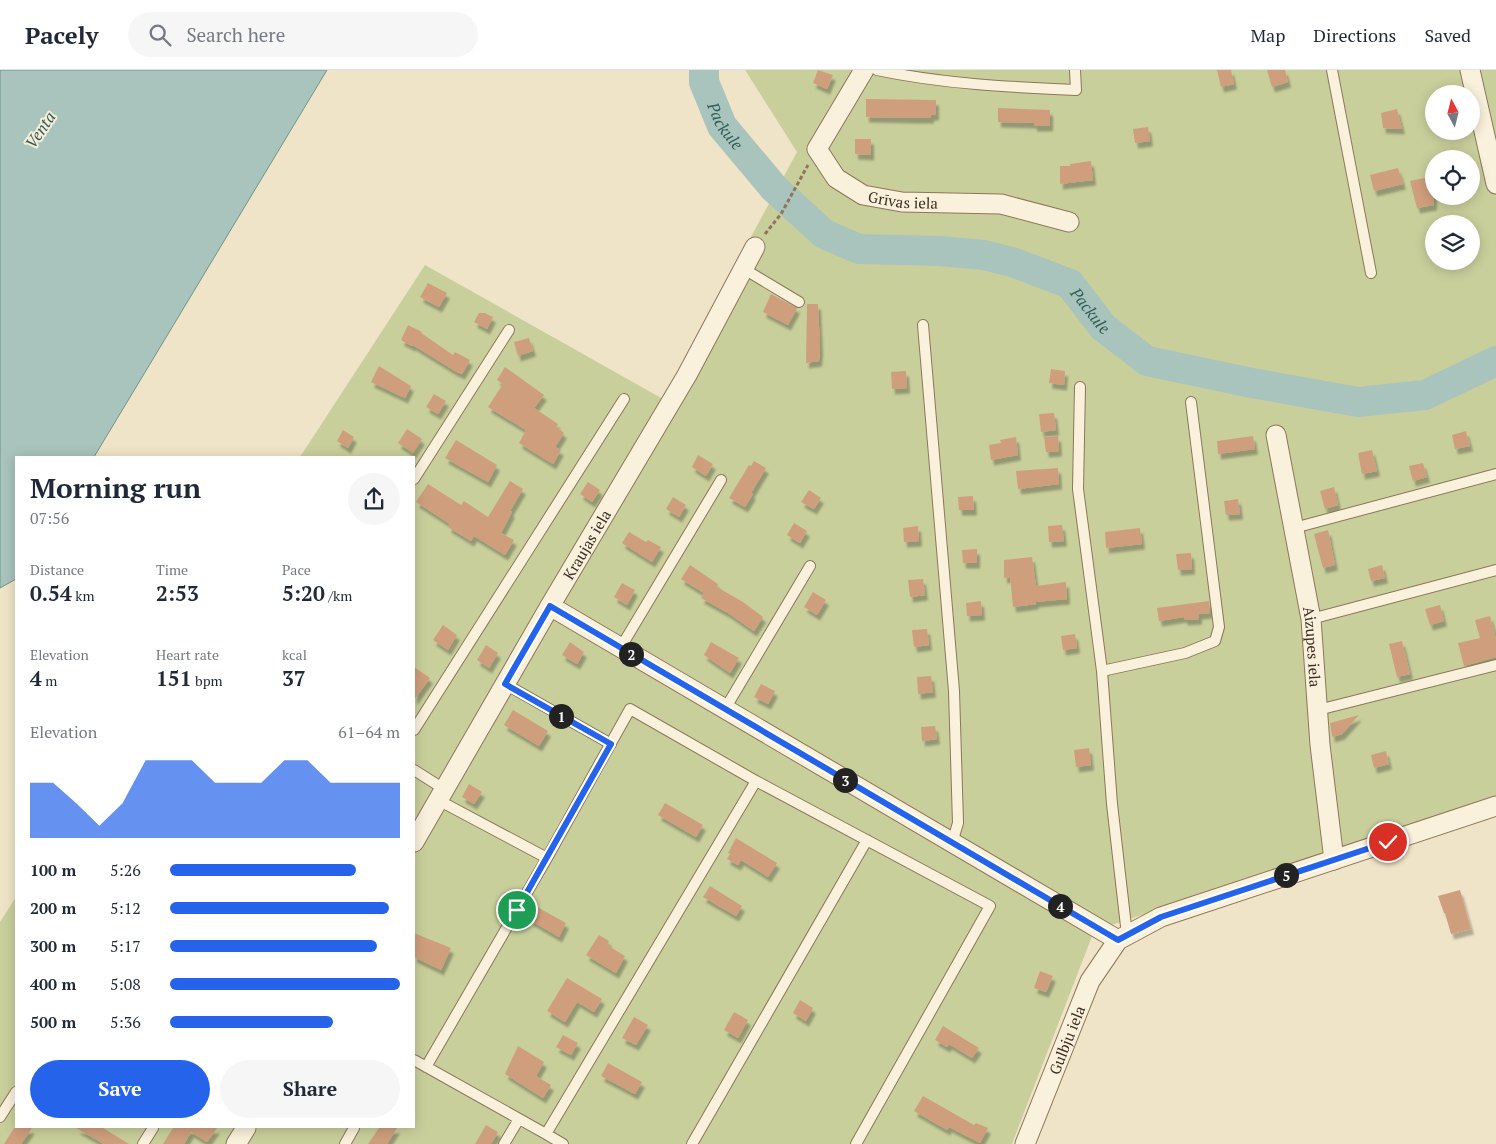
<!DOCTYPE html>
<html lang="en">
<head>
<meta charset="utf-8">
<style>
	:root { --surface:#fff; --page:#f6f6f7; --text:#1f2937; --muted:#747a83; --line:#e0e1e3; --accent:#2563eb }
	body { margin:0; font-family:"PT Serif",serif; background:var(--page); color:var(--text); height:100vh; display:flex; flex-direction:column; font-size:19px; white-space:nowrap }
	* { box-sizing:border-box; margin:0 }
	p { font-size:16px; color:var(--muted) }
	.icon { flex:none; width:28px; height:28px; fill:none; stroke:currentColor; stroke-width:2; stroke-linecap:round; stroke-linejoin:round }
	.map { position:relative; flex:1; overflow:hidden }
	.side { position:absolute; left:15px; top:386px; width:400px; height:672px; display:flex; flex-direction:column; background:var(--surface); border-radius:0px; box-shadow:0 2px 12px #0003 }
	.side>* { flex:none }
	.needle { width:32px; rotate:353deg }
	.controls { position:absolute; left:1425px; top:15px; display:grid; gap:10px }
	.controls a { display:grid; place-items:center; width:55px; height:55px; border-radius:50%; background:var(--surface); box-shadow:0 2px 12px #0003; font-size:25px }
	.pin { position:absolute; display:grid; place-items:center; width:42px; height:42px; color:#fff; margin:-21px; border:2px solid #fff; border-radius:50%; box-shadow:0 1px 5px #0007 }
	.km { position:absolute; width:25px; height:25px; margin:-12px; border-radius:50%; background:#222; color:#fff; font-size:14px; line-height:25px; text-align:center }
	.round { display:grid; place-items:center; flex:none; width:52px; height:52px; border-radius:26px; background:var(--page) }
	.overview { display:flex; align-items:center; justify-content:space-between; height:85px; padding:0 15px }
	h1 { font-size:28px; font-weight:700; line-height:38px }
	.metrics { display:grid; grid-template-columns:repeat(3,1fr); gap:8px; height:85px; padding:5px 15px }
	.metrics div { display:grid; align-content:center }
	.metrics b { font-size:21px; font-weight:700 }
	.metrics small { font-size:14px; font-weight:400 }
	.metrics p { font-size:14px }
	.chart { height:140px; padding:10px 15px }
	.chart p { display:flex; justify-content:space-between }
	.chart svg { width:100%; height:90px; margin-top:5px; fill:var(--accent); opacity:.7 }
	.primary-button { display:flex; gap:10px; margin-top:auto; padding:10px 15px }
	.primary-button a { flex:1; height:58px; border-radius:30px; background:var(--accent); color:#fff; font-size:20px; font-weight:700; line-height:58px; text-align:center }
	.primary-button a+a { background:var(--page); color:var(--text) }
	ul { padding:0 15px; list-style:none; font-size:16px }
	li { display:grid; grid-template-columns:80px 60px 1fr; align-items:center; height:38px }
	li i { height:12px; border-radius:6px; background:var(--accent) }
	header { display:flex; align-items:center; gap:30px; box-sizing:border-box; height:70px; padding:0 25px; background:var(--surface); border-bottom:1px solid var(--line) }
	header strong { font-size:24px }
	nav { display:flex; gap:28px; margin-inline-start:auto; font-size:18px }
	.search { width:350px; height:45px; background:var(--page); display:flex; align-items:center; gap:12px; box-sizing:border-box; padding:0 18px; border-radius:28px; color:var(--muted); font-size:19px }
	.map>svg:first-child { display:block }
	.green { fill:#c9cf9b; fill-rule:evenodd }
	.water { fill:#a9c4bc; stroke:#6f938a }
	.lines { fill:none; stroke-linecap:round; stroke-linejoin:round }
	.river { stroke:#a9c4bc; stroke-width:30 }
	.building { fill:#cf9f7d; filter:url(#shadow) }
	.lane-casing { stroke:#8d765c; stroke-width:12 }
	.street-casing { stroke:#8d765c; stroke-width:21 }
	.path { stroke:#8d765c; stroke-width:3; stroke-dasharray:4 2.5; stroke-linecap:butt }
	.lane { stroke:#faf1dc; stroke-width:10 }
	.street { stroke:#faf1dc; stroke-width:19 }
	.route-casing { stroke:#fff; stroke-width:10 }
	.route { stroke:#2563eb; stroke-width:6 }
	.labels { text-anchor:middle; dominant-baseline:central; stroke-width:4; stroke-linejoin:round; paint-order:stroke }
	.street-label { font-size:15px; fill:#3d2e20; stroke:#f7eed8 }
	.water-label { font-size:16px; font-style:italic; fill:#2f5d5a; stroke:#f7eed8 }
</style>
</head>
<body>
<header>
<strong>Pacely</strong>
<div class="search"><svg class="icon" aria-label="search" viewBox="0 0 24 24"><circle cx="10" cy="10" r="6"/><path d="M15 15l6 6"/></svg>Search here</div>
<nav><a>Map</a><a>Directions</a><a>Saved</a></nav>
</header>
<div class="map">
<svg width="1496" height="1074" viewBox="0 0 1496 1074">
	<defs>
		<filter id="shadow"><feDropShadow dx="3" dy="5.5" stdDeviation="1" flood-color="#0004"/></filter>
	</defs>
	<rect width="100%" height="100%" fill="#f0e4c8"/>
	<!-- green -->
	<path class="green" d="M745,0h751v726l-402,135 -82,213h-1012v-222l16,-25v231h398v-670l-114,-1 125,-192 238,134 134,-247zM1434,24h37v37h-37zM1434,89h37v37h-37zM1434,154h37v37h-37z"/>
	<!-- water -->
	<path class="water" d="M0,0h327l-233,387 -78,1v121l-16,9z"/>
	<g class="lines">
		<!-- river -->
		<path class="river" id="s1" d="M704,0v12l18,44 52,62 50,46 35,15 81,2 44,4 31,8 55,21 33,43 44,34 105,22 106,19 67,-7 71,-34"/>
	</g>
	<!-- building -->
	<path class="building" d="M818,0l15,5 -6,14 -14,-6z
		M1217,0h14l3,14 -13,3z
		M1267,0h18l3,12 -16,5z
		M866,29l70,1v15h-5v3h-17l-48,-1z
		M998,38l52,2v16h-16v-3l-36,-1z
		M1397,39l5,20 -19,-1 -2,-15z
		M1148,57l2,14 -15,2 -2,-14z
		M855,69h16v16l-16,-1z
		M1091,91l2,19 -33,4v-18h10v-2z
		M1398,98l5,16 -29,7 -4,-16z
		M1434,106v29l-17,3 -7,-27z
		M428,213l19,10 -8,14 -19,-10z
		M771,224l26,14 -9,17 -25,-13z
		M807,234h11l2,45 -1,12 -13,2z
		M479,243h6l8,4 -6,12 -13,-7z
		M408,255l14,7 -1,1 32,22 2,-3 15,8 -8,14 -7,-3 -42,-26 -1,1 -11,-6z
		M529,268l4,13 -15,5 -4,-14z
		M379,296l32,20 -6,12 -34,-16z
		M505,297l39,28 -10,13 24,16 -2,3 8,6 -9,14 6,3 -8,14 -34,-21 7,-13 -38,-23 15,-23 -6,-4z
		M1051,299l14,2 -1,14 -15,-2z
		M906,301l1,17 -15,1 -1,-17z
		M434,324l12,7 -8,13 -12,-7z
		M1054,343l2,17 -15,2 -2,-18z
		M407,359l15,10 -9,14 -15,-10z
		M343,360l11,7 -6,11 -11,-7z
		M1466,361l4,15 -15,3 -3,-14z
		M1058,366l1,15 -13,1 -2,-15z
		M1253,366l2,13 -37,5 -1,-13z
		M1016,367l2,18 -27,5 -2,-15 12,-2 -1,-3z
		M456,370l41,25 -9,17 -43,-24z
		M1372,380l5,21 -15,3 -4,-21z
		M698,385l15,9 -7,12 -14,-9z
		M754,391l12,7 -15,25 2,1 -8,13 -16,-9 20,-33 2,1z
		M1423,393l4,14 -14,4 -4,-15z
		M1058,398l1,16 -41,5 -2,-18z
		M510,411l13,8 -13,22 2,1 -11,21 13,7 -9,15 -31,-19 -3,5 -23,-14 2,-3 -34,-22 12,-18 33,21 3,-4 24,16z
		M588,412l12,8 -8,12 -12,-8z
		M1334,417l4,18 -13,4 -5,-18z
		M809,420l12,8 -7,11 -13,-7z
		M973,426l1,14h-15l-1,-13z
		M673,427l13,8 -7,12 -13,-8z
		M1238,429l2,15 -14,1 -2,-14z
		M794,453l13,8 -7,12 -13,-8z
		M1062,455l2,16 -15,1 -1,-16z
		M918,456l1,15 -15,1 -1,-14z
		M1140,458l2,16 -36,4 -1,-16z
		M1328,460l7,35 -12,3 -9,-34z
		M629,462l17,10 2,-2 13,7 -9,15 -30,-19z
		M977,479v14h-14l-1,-13z
		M1191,483l1,16 -14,1 -2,-16z
		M1032,487l4,29 30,-4 1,17 -32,3 1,2 -23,3 -3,-30 -6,1v-18z
		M690,495l28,19 -1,3 26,15 20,15 -9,14 -26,-18 -27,-15 3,-5 -23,-14z
		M1382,495l3,13 -14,3 -3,-12z
		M923,509l2,16 -15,2 -2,-17z
		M622,513l13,7 -8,15 -13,-8z
		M813,522l13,8 -9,15 -13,-8z
		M981,531l1,14 -15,1 -1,-13z
		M1209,531l1,12 -11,1v5l-14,1 -1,-3 -25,4 -2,-13z
		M1440,535l4,16 -14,4 -5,-16z
		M1490,546l6,23v18l-32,9 -6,-23 22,-5 -5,-18z
		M443,555l14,10 -9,15 -15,-10z
		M927,559l2,16 -15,2 -2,-17z
		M1075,564l2,14 -14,2 -2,-14z
		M1402,571l8,33 -13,3 -8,-33z
		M570,572l14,10 -7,12 -15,-9z
		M711,572l28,16 -9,15 -26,-18z
		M486,575l12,8 -9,15 -12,-8z
		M414,597l16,11 -16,22z
		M931,606l2,16 -15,2 -1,-17z
		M761,614l14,7 -7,13 -14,-7z
		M513,640l35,21 -9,15 -35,-21z
		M1359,645l-17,19 -10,3 -2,-14z
		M935,656l2,13 -15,2 -1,-14z
		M1089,678l2,17 -15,2 -2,-17z
		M1386,681l3,13 -15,4 -3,-13z
		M469,714l13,8 -8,12 -12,-7z
		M665,733l38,22 -7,12 -38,-22z
		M736,768l41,25 -9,14 -27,-17 -3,5 -11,-6 3,-5 -2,-1z
		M710,816l32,20 -6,10 -33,-19z
		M1460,820l11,39 -20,5 -6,-21h-1l-6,-17z
		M537,837l29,16 -7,14 -29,-17z
		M414,863l37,15 -10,22 -27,-13z
		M599,865l10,6 -2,4 18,11 -9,17 -30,-18z
		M1040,901l13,5 -7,16 -12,-4z
		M567,908l35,21 -8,13 -17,-10 -12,20 -18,-11z
		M800,930l13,8 -7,13 -13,-8z
		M734,942l14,8 -10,18 -14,-8z
		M634,947l14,8 -12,20 -14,-7z
		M943,956l36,22 -7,10 -23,-14 -2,3 -12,-7z
		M563,965l15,8 -7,12 -15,-8z
		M518,976l26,16 -8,14 15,9 -8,13 -38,-24z
		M608,993l34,19 -7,12 -34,-18z
		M923,1026l51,29 2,-2 12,5 -8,15 -31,-16 -2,3 -33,-19z
		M486,1055l12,7 -7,12h-16z
		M14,1058h18l-11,16h-17z
		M76,1058h27l26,16h-25z
		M173,1058h44l-10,14 -16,-10 -7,12h-21z
		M379,1058h18l-10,16h-19z"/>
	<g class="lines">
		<!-- lane casing -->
		<g class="lane-casing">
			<path id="lane" d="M877,0c66,14 132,17 199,20l-1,-20
				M1332,0l39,203
				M744,199l55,33
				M923,255l31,366 4,132 -6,20
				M1080,317l-2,102 24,182 10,133 15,131
				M414,409l95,-149
				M1294,458l202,-54
				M1311,549l185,-49
				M621,577l100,-167
				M1102,601l83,-18 30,-12 4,-14 -28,-225
				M505,614l106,60
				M725,639l85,-143
				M1318,640l178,-45
				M414,660l210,-331
				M414,700l30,19
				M756,711l234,125 -134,238
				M414,990l132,74 210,-353 -126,-72 -83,149 -109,-58
				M426,997l121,-209
				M0,1047l16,-25
				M546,1064l17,10
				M143,1074l10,-16
				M345,1074l9,-16
				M504,1074l15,-25
				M692,1074l175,-304"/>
		</g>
		<!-- street casing -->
		<g class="street-casing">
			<g id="street">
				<path id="s2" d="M864,0l-47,79 19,29 27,17 39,7 99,2 68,18"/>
				<path d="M1470,0l26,114"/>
				<path id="s3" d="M1276,365l35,184 9,126 14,115"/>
				<path d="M550,536l568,334"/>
				<path id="s4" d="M414,772l136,-236 137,-231 68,-128"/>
				<path d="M236,1074l10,-16"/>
				<path id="s5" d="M1025,1074l65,-163 28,-41 43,-23 335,-111"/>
			</g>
		</g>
		<!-- path -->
		<path class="path" d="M765,164l16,-20 27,-49"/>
		<!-- lane -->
		<use href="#lane" class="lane"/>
		<!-- street -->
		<use href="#street" class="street"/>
	</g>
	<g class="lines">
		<!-- route casing -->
		<g class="route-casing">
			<path id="route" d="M517,840l94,-166 -106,-60 45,-78 568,334 43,-23 227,-75"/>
		</g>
		<!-- route -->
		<use href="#route" class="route"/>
	</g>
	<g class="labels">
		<!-- street labels -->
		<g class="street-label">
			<text stroke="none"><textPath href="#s2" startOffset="199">Grīvas iela</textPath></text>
			<text stroke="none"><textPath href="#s4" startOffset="344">Kraujas iela</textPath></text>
			<text stroke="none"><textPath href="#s3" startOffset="215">Aizupes iela</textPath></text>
			<text stroke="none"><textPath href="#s5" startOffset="112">Gulbju iela</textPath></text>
		</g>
		<!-- water labels -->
		<g class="water-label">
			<text stroke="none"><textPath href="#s1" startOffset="61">Packule</textPath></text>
			<text transform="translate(40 60) rotate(-56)">Venta</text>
			<text stroke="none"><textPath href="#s1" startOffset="496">Packule</textPath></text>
		</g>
	</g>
</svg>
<div class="controls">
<a><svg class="needle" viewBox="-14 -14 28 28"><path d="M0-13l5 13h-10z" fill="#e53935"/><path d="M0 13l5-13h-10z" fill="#747a83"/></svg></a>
<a><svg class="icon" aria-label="locate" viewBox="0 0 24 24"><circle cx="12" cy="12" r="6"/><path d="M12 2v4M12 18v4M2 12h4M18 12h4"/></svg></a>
<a><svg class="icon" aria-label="layers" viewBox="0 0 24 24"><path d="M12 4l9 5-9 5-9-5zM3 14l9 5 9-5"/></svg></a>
</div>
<div class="pin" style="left:517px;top:840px;background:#1e9e55"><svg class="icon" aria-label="arrive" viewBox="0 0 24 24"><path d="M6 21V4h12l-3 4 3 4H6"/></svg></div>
<div class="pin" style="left:1388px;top:772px;background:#d93025"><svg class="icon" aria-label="check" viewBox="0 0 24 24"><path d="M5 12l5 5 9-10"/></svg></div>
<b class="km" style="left:561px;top:646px">1</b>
<b class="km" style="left:631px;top:584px">2</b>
<b class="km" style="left:845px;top:710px">3</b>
<b class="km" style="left:1060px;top:836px">4</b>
<b class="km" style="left:1286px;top:805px">5</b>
<section class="side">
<div class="overview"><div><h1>Morning run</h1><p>07:56</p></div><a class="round"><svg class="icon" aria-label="share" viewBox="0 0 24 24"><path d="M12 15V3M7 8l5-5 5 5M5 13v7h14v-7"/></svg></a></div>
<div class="metrics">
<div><p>Distance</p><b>0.54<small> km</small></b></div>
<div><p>Time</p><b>2:53</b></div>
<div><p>Pace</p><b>5:20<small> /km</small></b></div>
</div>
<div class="metrics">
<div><p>Elevation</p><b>4<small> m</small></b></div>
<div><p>Heart rate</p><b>151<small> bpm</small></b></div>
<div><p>kcal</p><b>37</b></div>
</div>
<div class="chart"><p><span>Elevation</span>61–64 m</p>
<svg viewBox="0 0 160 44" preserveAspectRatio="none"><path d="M0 44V17L10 17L20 27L30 38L40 27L50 6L60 6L70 6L80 17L90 17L100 17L110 6L120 6L130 17L140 17L150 17L160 17V44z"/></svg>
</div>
<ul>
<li><b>100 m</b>5:26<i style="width:81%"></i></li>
<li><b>200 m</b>5:12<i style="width:95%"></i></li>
<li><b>300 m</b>5:17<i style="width:90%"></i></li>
<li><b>400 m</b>5:08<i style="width:100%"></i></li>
<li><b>500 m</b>5:36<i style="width:71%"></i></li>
</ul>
<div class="primary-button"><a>Save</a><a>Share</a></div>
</section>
</div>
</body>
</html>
